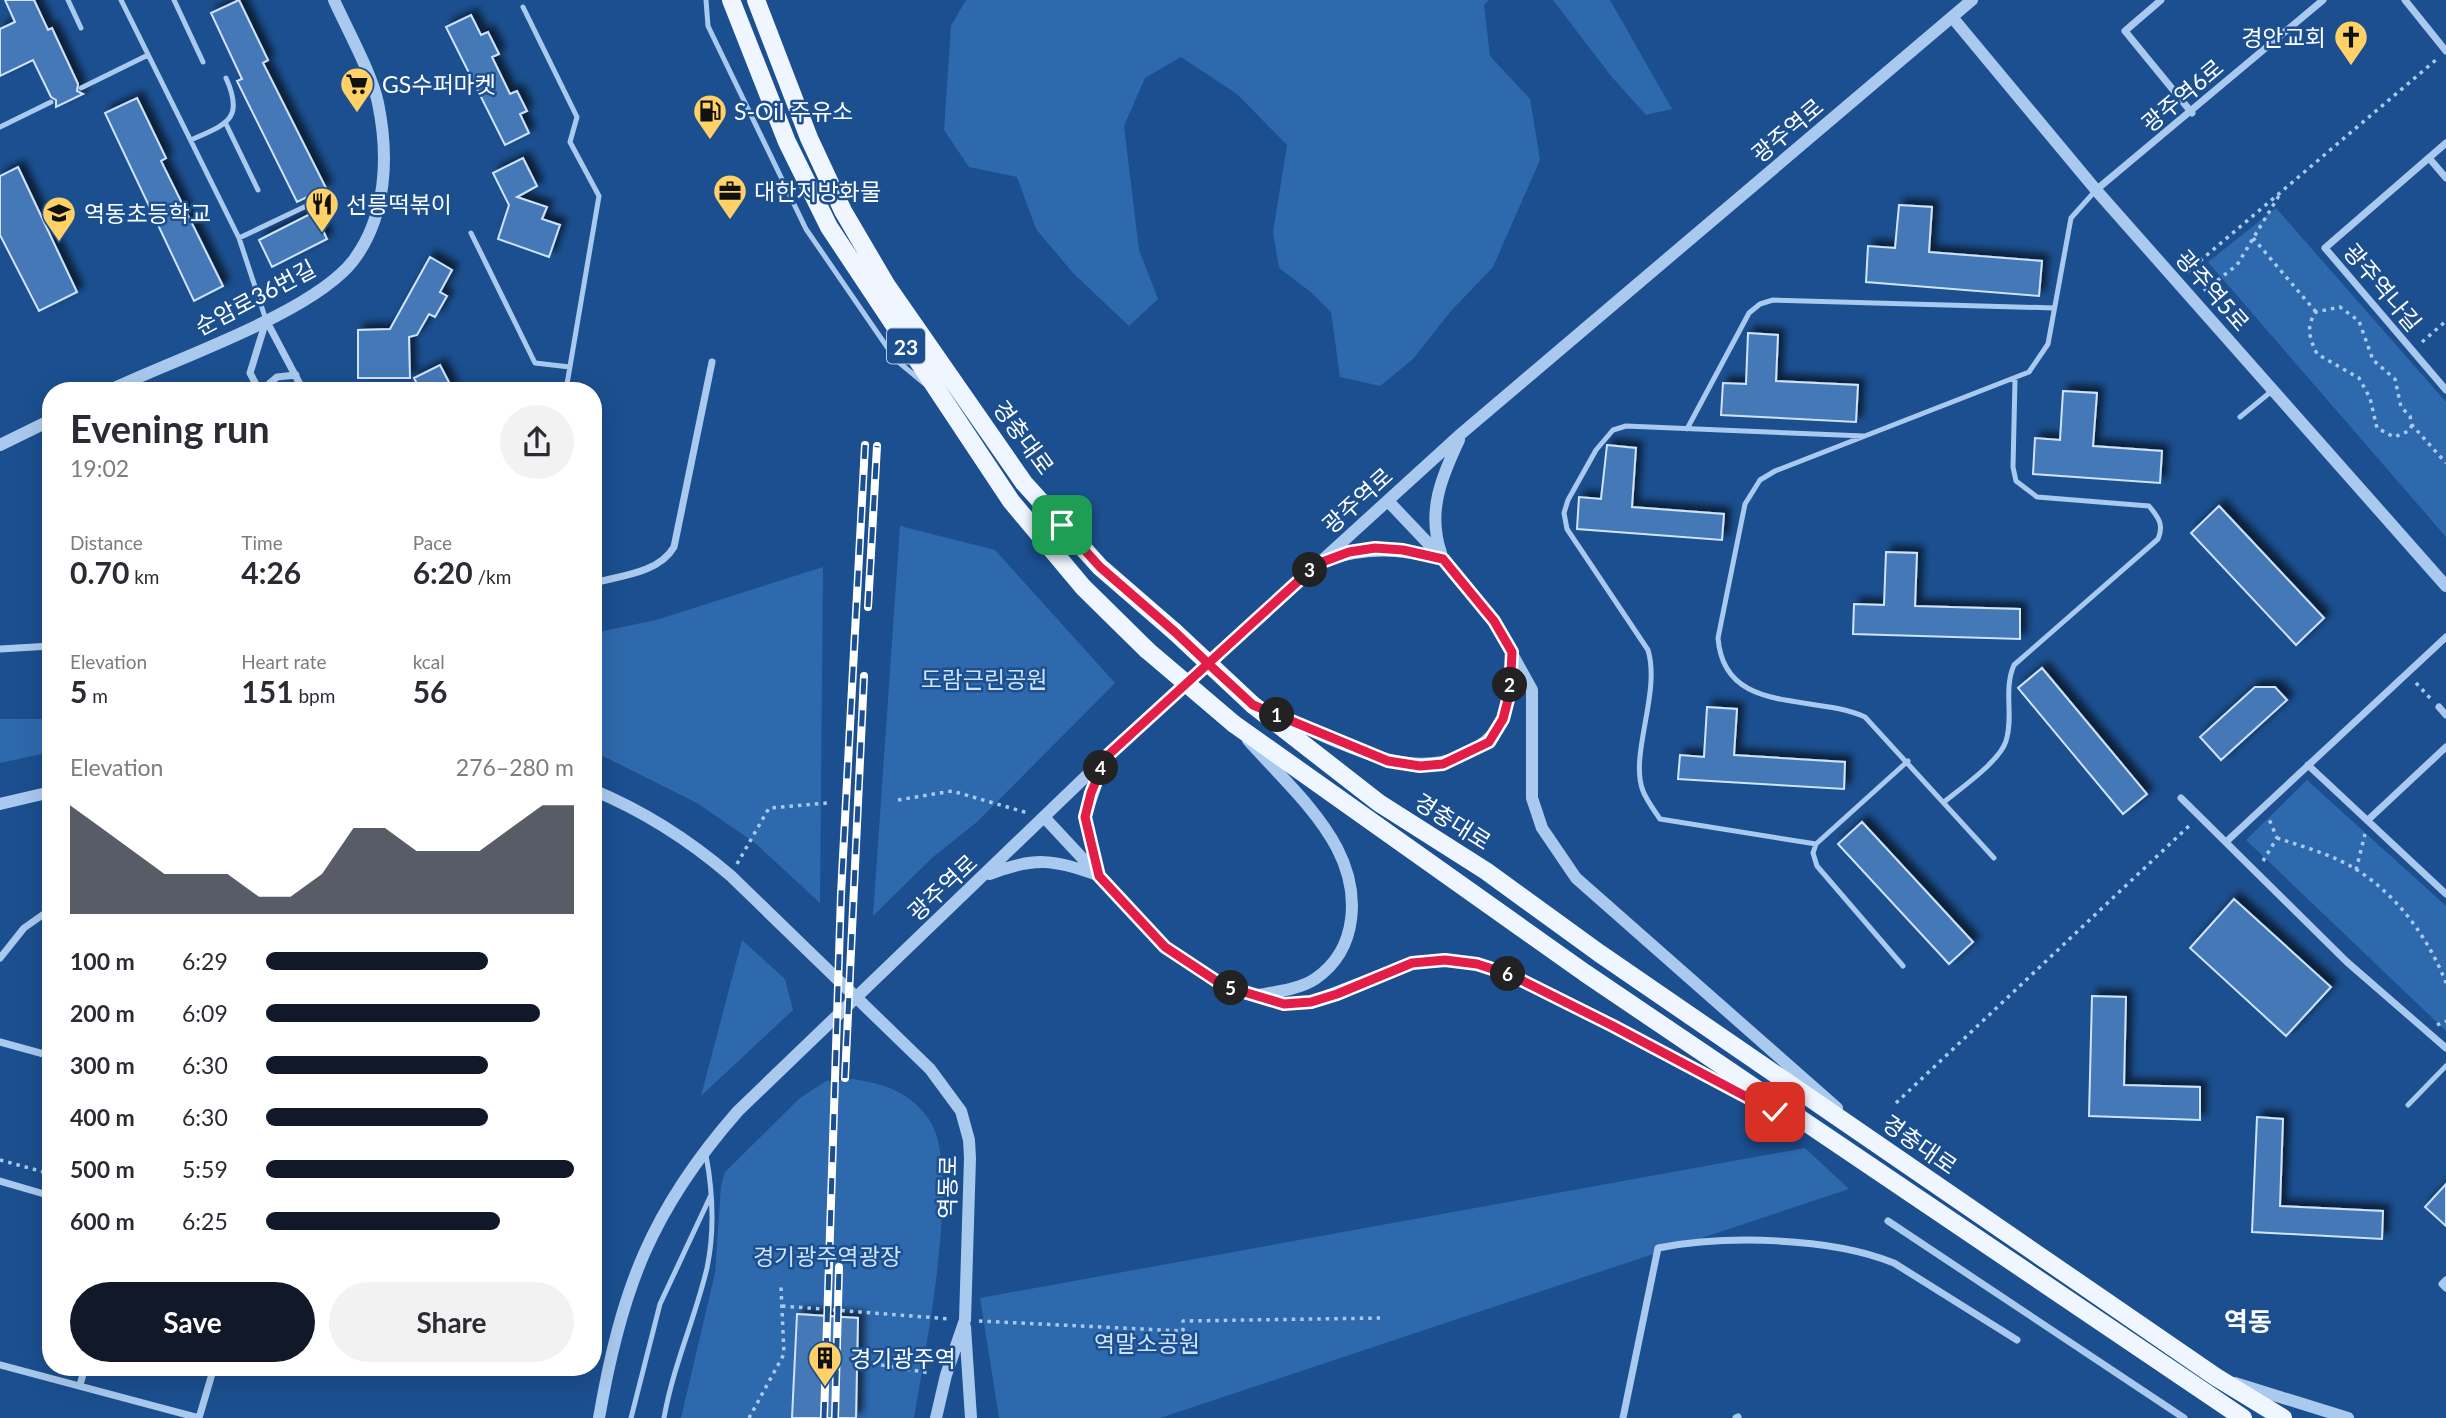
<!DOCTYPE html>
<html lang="en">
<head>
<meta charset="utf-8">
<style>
	:root { --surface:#fff; --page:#f2f2f3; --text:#2b2b33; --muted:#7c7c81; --accent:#111827 }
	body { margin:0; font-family:Lato,"Noto Sans KR",sans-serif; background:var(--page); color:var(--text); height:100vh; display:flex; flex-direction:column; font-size:26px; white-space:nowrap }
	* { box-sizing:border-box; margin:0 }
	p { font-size:23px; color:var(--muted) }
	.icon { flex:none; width:38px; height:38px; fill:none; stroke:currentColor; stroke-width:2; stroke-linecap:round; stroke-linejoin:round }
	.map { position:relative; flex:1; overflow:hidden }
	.drawer { position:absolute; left:42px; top:382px; width:560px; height:994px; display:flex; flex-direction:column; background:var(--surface); border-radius:28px; box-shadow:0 7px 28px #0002 }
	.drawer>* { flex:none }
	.pin { position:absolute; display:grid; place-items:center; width:60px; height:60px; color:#fff; margin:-30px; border-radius:14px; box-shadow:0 4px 10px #0006 }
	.km { position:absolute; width:35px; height:35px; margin:-18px; border-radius:50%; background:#222; color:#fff; font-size:19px; line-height:35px; text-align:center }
	.round { display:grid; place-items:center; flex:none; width:74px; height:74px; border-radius:37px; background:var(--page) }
	.summary { display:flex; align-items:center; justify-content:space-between; height:119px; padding:0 28px }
	h1 { font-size:38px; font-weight:700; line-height:52px }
	.metrics { display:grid; grid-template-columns:repeat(3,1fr); gap:10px; height:119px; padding:7px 28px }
	.metrics div { display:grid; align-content:center }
	.metrics b { font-size:30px; font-weight:700 }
	.metrics small { font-size:19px; font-weight:400 }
	.metrics p { font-size:19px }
	.chart { height:196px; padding:14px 28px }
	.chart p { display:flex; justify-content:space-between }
	.chart svg { width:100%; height:126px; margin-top:7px; fill:var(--accent); opacity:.7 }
	.action { display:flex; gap:14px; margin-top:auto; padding:14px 28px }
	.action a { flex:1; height:80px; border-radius:42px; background:var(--accent); color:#fff; font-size:28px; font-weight:700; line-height:80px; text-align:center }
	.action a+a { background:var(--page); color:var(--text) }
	ul { padding:0 28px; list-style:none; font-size:23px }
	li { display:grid; grid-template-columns:112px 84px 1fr; align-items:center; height:52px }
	li i { height:18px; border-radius:9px; background:var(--accent) }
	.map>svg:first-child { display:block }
	.green { fill:#2e69ad }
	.building { fill:#4478b7; stroke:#cfe3fa; stroke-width:2; filter:url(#shadow) }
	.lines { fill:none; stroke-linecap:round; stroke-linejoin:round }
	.path { stroke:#a9c9ee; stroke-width:3.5; stroke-dasharray:3.5 5; stroke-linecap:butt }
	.service { stroke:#a9c9ee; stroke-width:5 }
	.minor { stroke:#a9c9ee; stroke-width:7 }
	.tertiary { stroke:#a9c9ee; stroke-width:12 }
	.primary { stroke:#f0f6ff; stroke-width:18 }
	.rail-casing { stroke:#fff; stroke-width:8 }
	.rail { stroke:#1b4f8f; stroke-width:5; stroke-dasharray:16; stroke-linecap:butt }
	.primary-bridge { stroke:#f0f6ff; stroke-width:18 }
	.route-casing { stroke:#fff; stroke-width:14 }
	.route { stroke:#e11d48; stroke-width:9 }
	.labels { text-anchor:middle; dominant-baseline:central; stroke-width:5; stroke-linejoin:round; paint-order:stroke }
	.shield { fill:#1b4f8f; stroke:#bbcadd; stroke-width:2 }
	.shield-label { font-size:21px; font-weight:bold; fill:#fff }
	.poi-label { font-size:23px; fill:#fff; stroke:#1b4f8f; text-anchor:start }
	.street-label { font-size:23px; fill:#fff; stroke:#1b4f8f }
	.park-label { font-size:23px; fill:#cfe3fa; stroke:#1b4f8f }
	.quarter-label { font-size:26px; font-weight:bold; fill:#fff; stroke:#1b4f8f }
</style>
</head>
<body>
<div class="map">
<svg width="2446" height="1418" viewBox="0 0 2446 1418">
	<defs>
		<filter id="shadow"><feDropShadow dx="6" dy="-6" stdDeviation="3.5" flood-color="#0009"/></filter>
	</defs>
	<rect width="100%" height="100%" fill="#1b4f8f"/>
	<!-- green -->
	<path class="green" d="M966,0h523l-5,5 6,51 40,43 10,61 -47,107 -42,44 -38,48 -33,27 -40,-9 -9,-65 -19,-19 -33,-25 -6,-36 14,-87 -50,-51 -56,-37 -36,21 -21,48 15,124 19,49 -29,27 -56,-53 -37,-44 -19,-52 -48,-10 -25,-37 7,-104z
		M1553,0h57l62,109 -26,6 -35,-39z
		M2276,208l170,194v135l-238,-275z
		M900,526l95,24 120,133 -138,139 -44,35 -60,59z
		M823,567l-3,336 -65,-60 -58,-40 -104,-52v-118l63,-13z
		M0,719h51v33l-51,11z
		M2307,780l139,126v125l-200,-191z
		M742,940l43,39 8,31 -92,86z
		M853,1079c32,5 58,13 77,42 32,48 -6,237 -16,297h-233l34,-145 6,-87 4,-14 75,-74 26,-17z
		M1805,1148l44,41 -689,229h-161l-19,-120z"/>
	<!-- building -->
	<path class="building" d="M5,0h29l14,30 4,-2 26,56 -1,7 6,3 -27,13v-7l-5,-3 -18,-37 -33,16v-47l15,-7z
		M239,0l29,60 -5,3 63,125 -29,14 -60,-121 5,-2 -31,-66z
		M471,15l10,20 7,-3 11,22 -7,3 18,37 7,-3 10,20 -7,3 9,19 -24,12 -59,-118z
		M137,98l29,60 -5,3 62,125 -29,15 -89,-188z
		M523,158l14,28 -20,11 30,10 -5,12 18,6 -11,32 -51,-18 11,-34 -16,-32z
		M18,167l59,125 -38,19 -39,-76v-59z
		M1899,205l33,2 -3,45 113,9 -3,35 -173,-14 2,-36 27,2z
		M314,212l13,27 -55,28 -13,-27z
		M430,257l22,13 -12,22 7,4 -12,21 -6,-3 -12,21 -8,2 1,41h-52v-48l32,-1z
		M1748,333l30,2 -2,46 82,4 -2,37 -135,-7 2,-32 23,1z
		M440,365l13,25h-33l-6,-12z
		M2063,391l34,2 -4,53 69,5 -2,32 -127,-9 2,-36 25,2z
		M1607,445l29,3 -4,59 92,7 -2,26 -145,-11 2,-32 22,2z
		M2219,506l105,112 -28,27 -105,-112z
		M1886,552l31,1 -2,53 105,3v30l-167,-5 1,-30 30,1z
		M2042,668l105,126 -24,20 -105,-126z
		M2255,687h20l12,13 -66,60 -21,-23z
		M1707,707l30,2 -3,46 111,7 -1,27 -166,-10 2,-24 24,2z
		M1862,822l111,120 -24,22 -111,-120z
		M2234,899l97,88 -45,49 -96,-88z
		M2092,996l34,1 -2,88 76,2v33l-111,-4z
		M2257,1117l26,2 -3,87 103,5 -1,28 -130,-7z
		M2446,1184v42l-21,-19z
		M797,1314l61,4 -2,100h-64z"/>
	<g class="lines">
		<!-- path -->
		<path class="path" d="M2253,238l63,74
			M2187,272l250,-213
			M2204,291l33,-26 43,-71
			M2422,342l24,-21
			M2412,425l-3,6 -15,6 -17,-9 -7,-30 -11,-20 -42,-24c-7,-15 -12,-27 -1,-42l24,-5 19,14 14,39 22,19 6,28 9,9 2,9 34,38
			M2416,683l14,15
			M898,800l54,-9 76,22
			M2277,838c27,9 57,17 80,32 41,26 72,69 89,113
			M2263,861l14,-23 -8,-19
			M737,864l32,-56 59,-5
			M2356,870l9,-36
			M2437,1025l9,-4
			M1896,1103l294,-278
			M0,1160l51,14
			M782,1306l169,13
			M979,1321l204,10v-10l197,-3
			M856,1361l74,12
			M749,1418l35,-64 -3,-67"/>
		<!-- service -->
		<path class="service" d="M68,0l13,28
			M121,0l118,238 27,82
			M174,0l29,62
			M706,0l2,26 98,203 90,131 29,24
			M523,7l54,110 -7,25 29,54 -33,194
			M81,88l67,-33
			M226,124l32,66
			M0,127l51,-25
			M191,140c35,-16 54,-20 35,-62
			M471,233l64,130 35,4
			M239,238l82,-39
			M2240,417l33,-27
			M1687,429l62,-116 11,-9 13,-4 281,8
			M1944,802c17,-14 56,-41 62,-61 8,-25 -3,-51 8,-76l144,-126c6,-14 1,-21 -9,-33l-112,-9 -21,-16 -3,-14 2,-87
			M1816,844l-156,-25c-6,-9 -13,-18 -17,-28 -14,-36 18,-98 5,-141l-81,-121 -3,-16 4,-13 28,-50 17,-20 13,-4 238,10
			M1994,858l-129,-141c-53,-24 -141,-1 -147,-79l27,-134 15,-24 15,-9 254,-99 19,-28 23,-126 25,-28
			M1903,966l-86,-100 -4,-13 3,-9 92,-83
			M2408,1105l38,-39
			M631,1418l29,-114 51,-109
			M664,1418c9,-52 31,-99 43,-150 8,-38 6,-75 -1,-113"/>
		<!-- minor -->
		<path class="minor" d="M2161,0l-36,31 67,82
			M2405,0l41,51
			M2446,143l-121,105 121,142
			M2429,158l17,20
			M2096,190l227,-190
			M266,320l37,70
			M259,390l-9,-17 16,-52
			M262,390l15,-13 19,-2
			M51,521v7
			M593,583c27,-7 66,-10 81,-36l38,-185
			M0,649l51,-3
			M2439,707l7,8
			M2308,765l138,129
			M2181,798l166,164 99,86
			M2369,819l77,-72
			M2226,842l220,-205
			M0,958l24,-30 27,-19
			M0,1042l51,14
			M0,1181l51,15
			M1888,1221l296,197
			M2446,1280l-4,4 4,4
			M0,1365l199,53
			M80,1385l5,-18
			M199,1418l15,-51
			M1623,1418l35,-170c67,-13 172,-11 236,15l123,77
			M1736,1418l2,-1"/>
		<!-- tertiary -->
		<path class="tertiary" d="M1952,17l144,173 350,396
			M110,390c64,-31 201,-76 243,-129 34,-45 36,-105 25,-158 -5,-27 -32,-76 -44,-103
			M0,445l51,-25
			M1388,501l55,58 51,62 38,69v108l10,30 34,50 261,230
			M1441,553c-14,-41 0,-75 18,-113
			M1324,561c43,-15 76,-12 119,-2
			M1271,712c54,23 130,69 187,45 53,-21 51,-54 54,-105
			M1248,740c30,34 68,68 89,108 23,44 22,101 -22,131 -15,10 -39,13 -57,16
			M593,790c51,21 96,50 138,86l199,193 31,42 8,29 1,18 -5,162 -19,55 -10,43
			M0,804l51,-12
			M1044,817l121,130 59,39 60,18 27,-2 101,-39 33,-3 32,4 34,11 102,51 181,97
			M990,874c43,-17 64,-15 107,1
			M1098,874l-13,-57 18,-53
			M965,1327l6,91
			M2235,1383l113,35
			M599,1418c22,-128 52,-208 139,-307l368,-354 356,-324 510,-433"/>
		<!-- primary -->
		<path class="primary" d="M731,0l56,142 42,85 182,274 72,86 64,63
			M756,0l53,138 34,73 44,75 137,197 76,84 75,65
			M1253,705l126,98 107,68 113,82 617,424 67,41
			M1234,724l351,249 658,445"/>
		<!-- rail casing -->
		<g class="rail-casing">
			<path id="rail" d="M868,607l9,-161
				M845,1078l19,-402
				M824,1418l17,-524 24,-449
				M835,1418l4,-151"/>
		</g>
		<!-- rail -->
		<use href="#rail" class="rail"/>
		<!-- primary-bridge -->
		<path class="primary-bridge" d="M1175,632l78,73
			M1147,650l87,74"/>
	</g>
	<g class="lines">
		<!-- route casing -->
		<g class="route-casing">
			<path id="route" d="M1062,525l38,42 75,65 39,37 39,36 135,56 32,5 23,-2 46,-22 14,-23 7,-27 2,-40 -18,-31 -51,-62 -40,-9 -28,-2 -26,4 -32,12 -70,64 -71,65 -70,64 -15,36 -6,24 14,59 66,71 59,39 60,18 27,-2 26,-8 75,-31 33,-3 32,4 34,11 102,51 162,86"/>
		</g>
		<!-- route -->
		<use href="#route" class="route"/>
	</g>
	<!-- icons -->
	<defs>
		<g id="church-pin" transform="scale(1.75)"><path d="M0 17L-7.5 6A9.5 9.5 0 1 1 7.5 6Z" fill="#ffd166" stroke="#1b4f8f"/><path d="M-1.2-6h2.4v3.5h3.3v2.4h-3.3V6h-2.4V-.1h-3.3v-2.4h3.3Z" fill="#111"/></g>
		<g id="supermarket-pin" transform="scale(1.75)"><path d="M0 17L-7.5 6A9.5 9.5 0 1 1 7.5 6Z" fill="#ffd166" stroke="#1b4f8f"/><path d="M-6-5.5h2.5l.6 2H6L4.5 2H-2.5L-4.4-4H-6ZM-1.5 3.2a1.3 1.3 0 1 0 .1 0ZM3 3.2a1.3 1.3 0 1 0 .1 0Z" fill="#111"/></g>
		<g id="fuel-pin" transform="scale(1.75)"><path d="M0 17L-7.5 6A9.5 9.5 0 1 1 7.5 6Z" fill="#ffd166" stroke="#1b4f8f"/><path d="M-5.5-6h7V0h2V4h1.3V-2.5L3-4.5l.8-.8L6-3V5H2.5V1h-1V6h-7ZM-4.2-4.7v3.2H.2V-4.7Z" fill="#111"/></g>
		<g id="office-pin" transform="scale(1.75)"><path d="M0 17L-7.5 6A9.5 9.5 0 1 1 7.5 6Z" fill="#ffd166" stroke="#1b4f8f"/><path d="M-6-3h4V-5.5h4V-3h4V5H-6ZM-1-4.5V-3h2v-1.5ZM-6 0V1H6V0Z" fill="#111"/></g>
		<g id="restaurant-pin" transform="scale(1.75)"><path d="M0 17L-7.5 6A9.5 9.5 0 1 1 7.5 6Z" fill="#ffd166" stroke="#1b4f8f"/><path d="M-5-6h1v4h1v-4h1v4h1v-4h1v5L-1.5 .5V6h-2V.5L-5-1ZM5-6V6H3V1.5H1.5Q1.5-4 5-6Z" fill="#111"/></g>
		<g id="school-pin" transform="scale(1.75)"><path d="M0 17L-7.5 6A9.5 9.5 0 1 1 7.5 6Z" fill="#ffd166" stroke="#1b4f8f"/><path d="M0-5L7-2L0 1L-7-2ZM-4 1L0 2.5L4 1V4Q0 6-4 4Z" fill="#111"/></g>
		<g id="building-pin" transform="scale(1.75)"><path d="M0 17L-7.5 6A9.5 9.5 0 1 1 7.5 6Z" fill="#ffd166" stroke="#1b4f8f"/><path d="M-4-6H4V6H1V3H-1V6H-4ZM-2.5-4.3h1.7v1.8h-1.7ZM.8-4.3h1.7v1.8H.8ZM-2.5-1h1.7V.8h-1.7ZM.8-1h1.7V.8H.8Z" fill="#111"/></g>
	</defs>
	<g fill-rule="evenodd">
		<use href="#church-pin" x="2351" y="37"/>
		<use href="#supermarket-pin" x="357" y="84"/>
		<use href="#fuel-pin" x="710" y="111"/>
		<use href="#office-pin" x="730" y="191"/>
		<use href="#restaurant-pin" x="322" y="204"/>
		<use href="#school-pin" x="59" y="213"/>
		<use href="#building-pin" x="825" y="1358"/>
	</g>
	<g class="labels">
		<!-- shield labels -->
		<rect class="shield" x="887" y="328.5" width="38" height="35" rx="5"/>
		<g class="shield-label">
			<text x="906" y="346">23</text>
		</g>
		<!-- poi labels -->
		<g class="poi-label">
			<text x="2326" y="37" text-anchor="end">경안교회</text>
			<text x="382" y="84">GS수퍼마켓</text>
			<text x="734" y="111">S-Oil 주유소</text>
			<text x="754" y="191">대한지방화물</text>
			<text x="346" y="204">선릉떡볶이</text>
			<text x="84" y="213">역동초등학교</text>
			<text x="850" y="1358">경기광주역</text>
		</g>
		<!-- street labels -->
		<g class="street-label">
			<text transform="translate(2182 95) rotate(-40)">광주역6로</text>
			<text transform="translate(1787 130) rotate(-40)">광주역로</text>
			<text transform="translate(2383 287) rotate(50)">광주역나길</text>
			<text transform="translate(2213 290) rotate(49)">광주역5로</text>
			<text transform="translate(255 297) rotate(-28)">순암로36번길</text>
			<text transform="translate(1024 437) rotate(54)">경충대로</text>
			<text transform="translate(1357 500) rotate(-42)">광주역로</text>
			<text transform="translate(1453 821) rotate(32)">경충대로</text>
			<text transform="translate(942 887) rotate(-43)">광주역로</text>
			<text transform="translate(1920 1144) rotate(35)">경충대로</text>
			<text transform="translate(947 1187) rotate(-89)">역동로</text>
		</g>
		<!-- park labels -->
		<g class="park-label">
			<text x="984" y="679">도람근린공원</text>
			<text x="827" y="1256">경기광주역광장</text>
			<text x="1147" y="1343">역말소공원</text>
		</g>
		<!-- quarter labels -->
		<g class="quarter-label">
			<text x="2248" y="1321">역동</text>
		</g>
	</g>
</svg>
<div class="pin" style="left:1062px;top:525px;background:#1e9e55"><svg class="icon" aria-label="arrive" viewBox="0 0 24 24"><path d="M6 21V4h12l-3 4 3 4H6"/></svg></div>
<div class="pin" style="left:1775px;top:1112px;background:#d93025"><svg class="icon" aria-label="check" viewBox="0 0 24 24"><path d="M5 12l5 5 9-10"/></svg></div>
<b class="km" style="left:1277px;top:715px">1</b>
<b class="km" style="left:1510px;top:685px">2</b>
<b class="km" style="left:1310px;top:570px">3</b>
<b class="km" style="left:1101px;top:768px">4</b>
<b class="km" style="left:1231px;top:988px">5</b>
<b class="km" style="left:1508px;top:974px">6</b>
<section class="drawer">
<div class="summary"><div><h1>Evening run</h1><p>19:02</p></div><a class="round"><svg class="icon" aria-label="share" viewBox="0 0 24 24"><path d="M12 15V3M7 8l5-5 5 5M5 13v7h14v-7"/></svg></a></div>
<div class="metrics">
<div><p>Distance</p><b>0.70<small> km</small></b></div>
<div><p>Time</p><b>4:26</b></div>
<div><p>Pace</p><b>6:20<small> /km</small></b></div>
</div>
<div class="metrics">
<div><p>Elevation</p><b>5<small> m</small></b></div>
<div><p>Heart rate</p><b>151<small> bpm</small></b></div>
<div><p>kcal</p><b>56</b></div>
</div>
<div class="chart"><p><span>Elevation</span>276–280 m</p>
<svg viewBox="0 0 160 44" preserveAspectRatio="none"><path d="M0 44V6L10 14L20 22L30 30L40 30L50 30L60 38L70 38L80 30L90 14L100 14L110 22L120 22L130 22L140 14L150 6L160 6V44z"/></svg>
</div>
<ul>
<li><b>100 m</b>6:29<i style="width:72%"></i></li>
<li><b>200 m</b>6:09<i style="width:89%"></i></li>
<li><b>300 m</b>6:30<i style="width:72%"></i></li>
<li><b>400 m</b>6:30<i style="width:72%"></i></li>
<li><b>500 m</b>5:59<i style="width:100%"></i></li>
<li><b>600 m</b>6:25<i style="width:76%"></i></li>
</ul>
<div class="action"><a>Save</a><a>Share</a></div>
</section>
</div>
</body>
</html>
